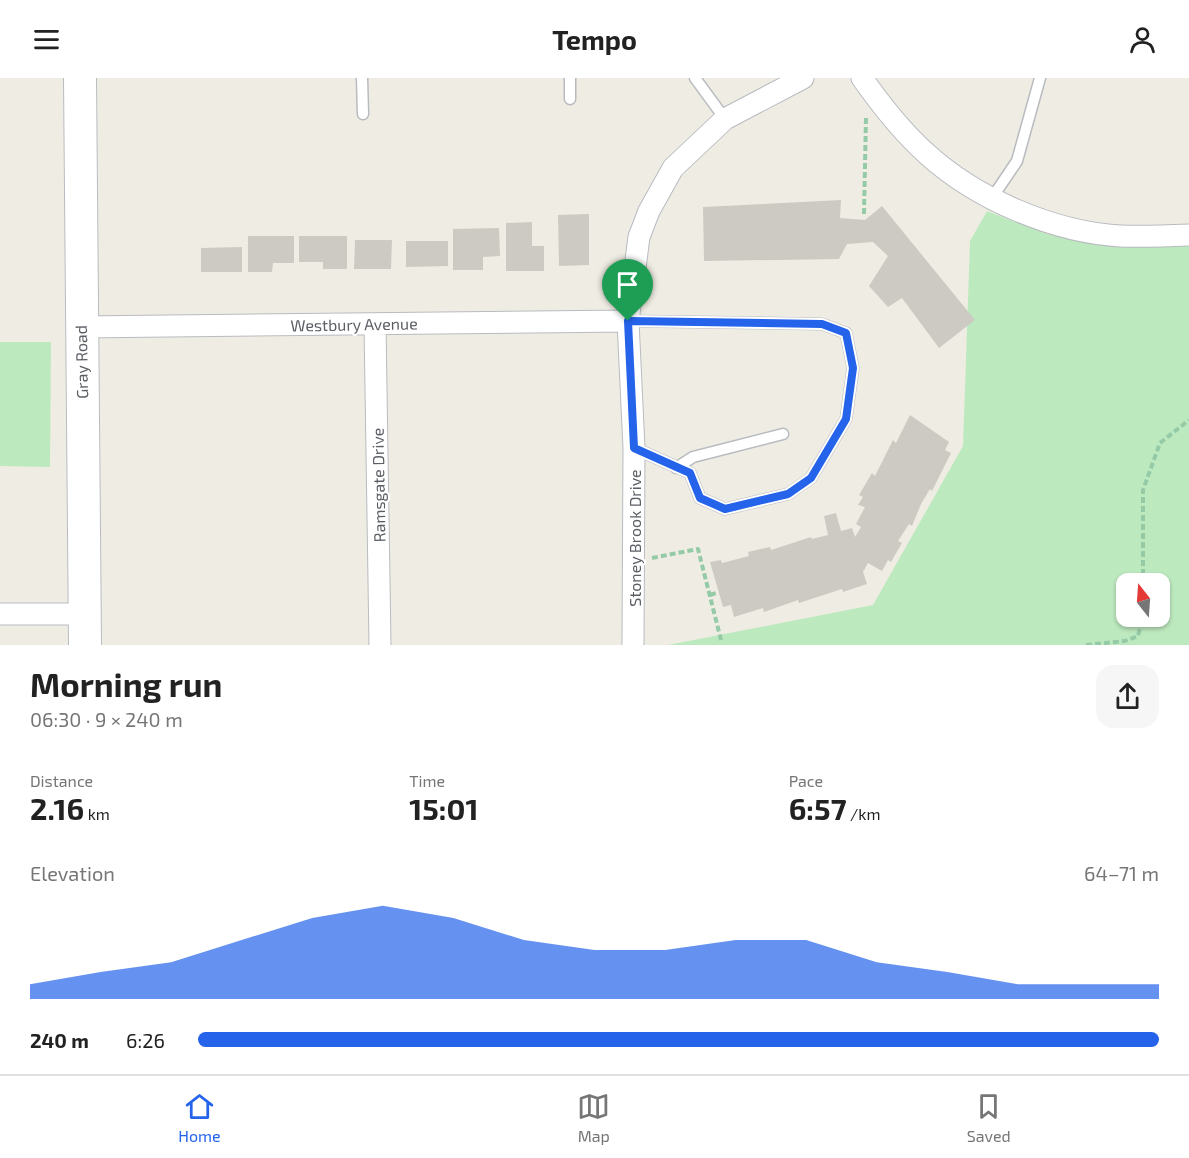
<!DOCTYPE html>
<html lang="en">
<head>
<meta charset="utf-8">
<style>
	:root { --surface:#fff; --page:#f6f6f6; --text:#222; --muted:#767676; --line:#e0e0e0; --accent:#2563eb }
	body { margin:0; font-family:"Exo 2",sans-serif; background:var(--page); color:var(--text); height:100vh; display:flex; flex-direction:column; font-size:22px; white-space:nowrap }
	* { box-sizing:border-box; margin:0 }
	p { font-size:20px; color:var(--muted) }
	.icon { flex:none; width:33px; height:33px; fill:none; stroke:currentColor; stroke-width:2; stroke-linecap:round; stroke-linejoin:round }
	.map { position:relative; height:567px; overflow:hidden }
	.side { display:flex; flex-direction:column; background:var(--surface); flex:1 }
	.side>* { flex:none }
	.needle { width:39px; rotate:343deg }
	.controls { position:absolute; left:1116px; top:495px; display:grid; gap:12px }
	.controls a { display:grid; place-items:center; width:54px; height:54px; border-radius:12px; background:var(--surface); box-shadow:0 2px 4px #0004; font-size:30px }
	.pin { position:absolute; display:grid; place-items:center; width:51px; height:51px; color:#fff; margin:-62px -26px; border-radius:50% 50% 50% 0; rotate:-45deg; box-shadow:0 0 6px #0007 }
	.pin .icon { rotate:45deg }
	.round { display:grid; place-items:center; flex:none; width:63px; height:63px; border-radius:18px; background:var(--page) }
	.head { display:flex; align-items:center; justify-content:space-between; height:102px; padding:0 30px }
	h1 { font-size:33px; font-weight:700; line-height:45px }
	.metrics { display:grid; grid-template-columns:repeat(3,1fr); gap:9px; height:102px; padding:6px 30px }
	.metrics div { display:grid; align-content:center }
	.metrics b { font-size:30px; font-weight:700 }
	.metrics small { font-size:16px; font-weight:400 }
	.metrics p { font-size:16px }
	.chart { height:168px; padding:12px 30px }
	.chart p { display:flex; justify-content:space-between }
	.chart svg { width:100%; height:108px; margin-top:6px; fill:var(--accent); opacity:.7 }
	ul { padding:0 30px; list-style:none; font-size:20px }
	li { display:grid; grid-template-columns:96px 72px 1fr; align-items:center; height:45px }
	li i { height:15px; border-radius:8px; background:var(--accent) }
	header { display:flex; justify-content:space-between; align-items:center; height:78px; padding:0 30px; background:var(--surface); font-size:27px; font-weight:700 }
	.tabs { display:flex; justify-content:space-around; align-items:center; height:84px; border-top:2px solid var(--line); background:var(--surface); font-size:16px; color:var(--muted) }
	.tabs a { display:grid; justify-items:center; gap:3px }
	.tabs .selected { color:var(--accent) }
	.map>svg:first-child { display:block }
	.green { fill:#bde9bf; fill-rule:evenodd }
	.building { fill:#cccac2 }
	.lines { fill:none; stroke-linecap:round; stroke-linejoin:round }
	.lane-casing { stroke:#b8bbc0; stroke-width:13 }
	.street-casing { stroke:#b8bbc0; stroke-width:23 }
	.secondary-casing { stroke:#b8bcc2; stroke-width:34 }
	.path { stroke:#95caa7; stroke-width:4; stroke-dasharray:6 3; stroke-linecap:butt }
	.lane { stroke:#fff; stroke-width:10 }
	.street { stroke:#fff; stroke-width:21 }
	.secondary { stroke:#fff; stroke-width:32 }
	.route-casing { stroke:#fff; stroke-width:12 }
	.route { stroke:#2563eb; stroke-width:8 }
	.labels { text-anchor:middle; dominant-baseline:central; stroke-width:4.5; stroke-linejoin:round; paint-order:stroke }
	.street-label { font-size:16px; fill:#5b5f65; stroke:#fff }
</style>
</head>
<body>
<header><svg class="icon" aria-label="menu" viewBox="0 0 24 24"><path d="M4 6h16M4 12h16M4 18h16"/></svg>Tempo<svg class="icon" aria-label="person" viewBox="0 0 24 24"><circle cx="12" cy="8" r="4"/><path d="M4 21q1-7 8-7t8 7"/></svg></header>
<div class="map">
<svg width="1189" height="567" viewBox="0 0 1189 567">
	<rect width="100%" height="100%" fill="#efede3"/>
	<!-- green -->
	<path class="green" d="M987,133l60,23 67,13 75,-1v399h-521l205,-40 90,-159 7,-205zM1126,506h34v32h-34z
		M0,264h51l-1,125 -50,-1z"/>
	<!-- building -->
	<path class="building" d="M841,122l-1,18 25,2 17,-14 93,114 -36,28 -37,-50 -14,9 -19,-21 19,-30 -15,-14 -26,2 -8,15 -135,2 -1,-54z
		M589,136v51l-30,1 -1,-51z
		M532,144v24h12v25h-38v-48z
		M499,150l1,28 -17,1v13h-30v-41z
		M248,158h46v27h-21l-1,9h-24z
		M299,158h48v33h-24v-7h-24z
		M355,162h37l-1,29h-37z
		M406,163h42v25l-42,1z
		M242,169v25h-41v-24z
		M910,337l39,27 -4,8 6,3 -19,38 -2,-2 -9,15 -9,22 -3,-2 -11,17 4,2 -11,19 -3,-2 -6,11 -14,-8 -5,9 4,12 -24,8 -1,-3 -43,14 -1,-3 -34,12 -1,-4 -29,9 -3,-12 -8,2 -13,-45 11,-2 1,3 27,-7 -1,-4 22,-5 1,3 40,-13 1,2 16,-4 -4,-19 12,-3 5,18 11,-3 3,9 6,-10 -5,-3 9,-17 -7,-2 5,-8 -4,-2 13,-22 3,3 18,-36 3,3z"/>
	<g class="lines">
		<!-- lane casing -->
		<g class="lane-casing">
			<path id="lane" d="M362,0l1,36
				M570,0v21
				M695,0l30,41
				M992,120l25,-37 23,-83
				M628,243l194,3 24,9 7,35 -7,51 -35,59 -23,16 -63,15 -25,-11 -10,-25 -56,-25
				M676,390l17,-11 90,-23"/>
		</g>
		<!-- street casing -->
		<g class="street-casing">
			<path id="street" d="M862,0c19,27 41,55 66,77 49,44 125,77 192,81 23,1 46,0 69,-1
				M375,246l5,321
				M81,249l547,-6
				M0,536h85
				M633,567l1,-197 -6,-127 11,-84 10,-26 24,-43 52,-49 78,-41"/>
		</g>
		<!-- secondary casing -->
		<g class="secondary-casing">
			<path id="secondary" d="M80,0l5,567"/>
		</g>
		<!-- path -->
		<path class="path" d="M864,136l2,-98
			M652,480l46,-9 23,91
			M1143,506v-94l17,-47 29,-23
			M710,517l6,-2
			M1086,567l39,-4 13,-5 5,-20"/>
		<!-- lane -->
		<use href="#lane" class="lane"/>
		<!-- street -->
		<use href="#street" class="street"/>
		<!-- secondary -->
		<use href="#secondary" class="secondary"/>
	</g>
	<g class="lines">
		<!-- route casing -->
		<g class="route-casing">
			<path id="route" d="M628,243l194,3 24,9 7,35 -7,51 -35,59 -23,16 -63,15 -25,-11 -10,-25 -56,-25z"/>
		</g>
		<!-- route -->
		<use href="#route" class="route"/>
	</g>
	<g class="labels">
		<!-- street labels -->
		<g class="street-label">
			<text transform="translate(354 246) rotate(-1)">Westbury Avenue</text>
			<text transform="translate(81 284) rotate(-91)">Gray Road</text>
			<text transform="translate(378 407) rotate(-91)">Ramsgate Drive</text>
			<text transform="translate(634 460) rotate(-90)">Stoney Brook Drive</text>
		</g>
	</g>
</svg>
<div class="controls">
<a><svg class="needle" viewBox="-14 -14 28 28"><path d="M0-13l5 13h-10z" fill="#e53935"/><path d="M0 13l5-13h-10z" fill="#767676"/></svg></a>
</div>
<div class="pin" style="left:628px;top:243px;background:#1e9e55"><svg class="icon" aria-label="arrive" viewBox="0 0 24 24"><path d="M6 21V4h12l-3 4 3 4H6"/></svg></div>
</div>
<section class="side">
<div class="head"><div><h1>Morning run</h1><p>06:30 · 9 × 240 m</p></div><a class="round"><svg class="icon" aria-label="share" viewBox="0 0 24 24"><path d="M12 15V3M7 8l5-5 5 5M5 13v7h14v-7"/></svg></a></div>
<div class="metrics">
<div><p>Distance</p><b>2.16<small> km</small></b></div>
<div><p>Time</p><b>15:01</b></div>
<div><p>Pace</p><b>6:57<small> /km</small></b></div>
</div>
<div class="chart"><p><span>Elevation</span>64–71 m</p>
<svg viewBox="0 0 160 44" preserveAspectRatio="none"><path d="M0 44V38L10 33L20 29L30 20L40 11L50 6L60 11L70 20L80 24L90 24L100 20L110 20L120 29L130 33L140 38L150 38L160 38V44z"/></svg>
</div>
<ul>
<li><b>240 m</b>6:26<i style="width:100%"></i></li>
</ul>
</section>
<nav class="tabs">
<a class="selected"><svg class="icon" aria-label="home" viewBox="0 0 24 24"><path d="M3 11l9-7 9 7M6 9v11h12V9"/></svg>Home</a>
<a><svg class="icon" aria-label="map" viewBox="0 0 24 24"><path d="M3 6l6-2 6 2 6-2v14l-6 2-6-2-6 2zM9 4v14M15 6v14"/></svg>Map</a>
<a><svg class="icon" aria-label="saved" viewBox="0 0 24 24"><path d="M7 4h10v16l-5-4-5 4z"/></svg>Saved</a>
</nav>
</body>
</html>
